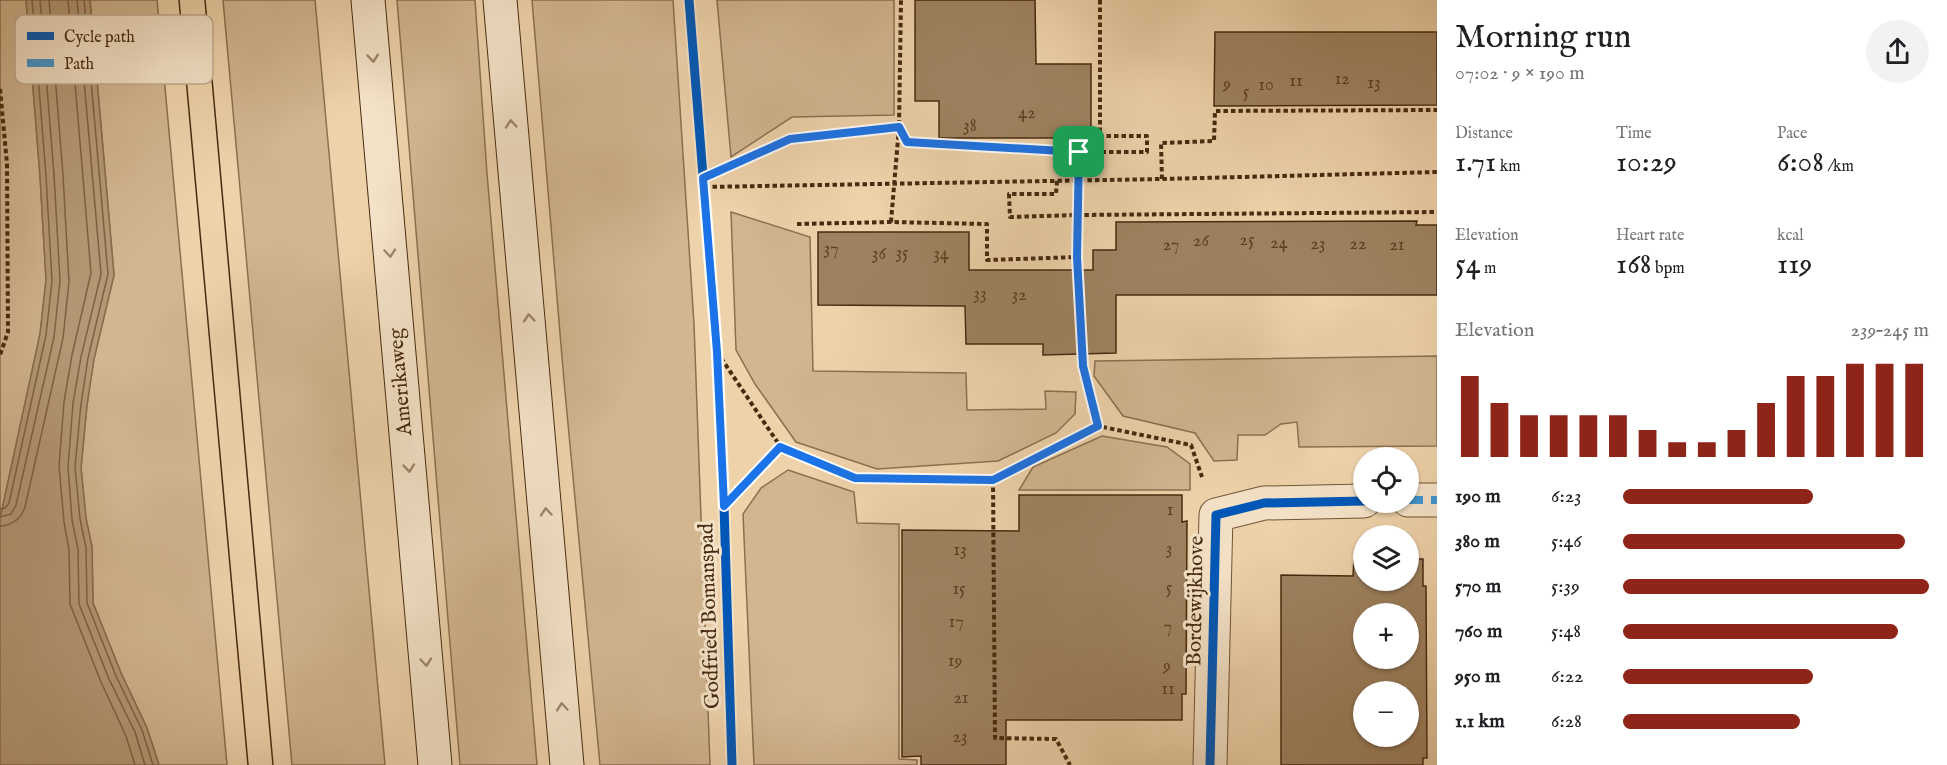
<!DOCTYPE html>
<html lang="en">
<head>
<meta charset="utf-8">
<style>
	:root { --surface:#fff; --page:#f2f2f2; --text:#202124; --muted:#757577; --accent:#8f2418 }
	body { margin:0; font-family:"IM FELL English",serif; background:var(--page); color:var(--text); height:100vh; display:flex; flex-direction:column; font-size:22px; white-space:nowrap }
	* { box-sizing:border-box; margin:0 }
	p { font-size:20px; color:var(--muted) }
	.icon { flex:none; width:33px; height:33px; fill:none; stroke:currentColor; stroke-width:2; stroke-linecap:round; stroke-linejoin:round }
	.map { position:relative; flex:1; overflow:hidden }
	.drawer { display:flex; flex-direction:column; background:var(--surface); width:510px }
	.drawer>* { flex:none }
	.fabs { position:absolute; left:1353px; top:447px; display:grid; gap:12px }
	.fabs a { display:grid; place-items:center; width:66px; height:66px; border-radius:50%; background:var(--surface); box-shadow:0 2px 4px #0004; font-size:30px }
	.pin { position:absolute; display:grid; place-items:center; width:51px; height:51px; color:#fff; margin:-26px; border-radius:12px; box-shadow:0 3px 9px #0006 }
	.round { display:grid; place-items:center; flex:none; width:63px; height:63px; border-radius:32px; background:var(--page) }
	.headline { display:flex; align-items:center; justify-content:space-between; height:102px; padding:0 18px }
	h1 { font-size:33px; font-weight:600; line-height:45px }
	.stats { display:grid; grid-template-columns:repeat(3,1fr); gap:9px; height:102px; padding:6px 18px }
	.stats div { display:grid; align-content:center }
	.stats b { font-size:30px; font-weight:600 }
	.stats small { font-size:16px; font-weight:400 }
	.stats p { font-size:16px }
	.chart { height:168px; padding:12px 18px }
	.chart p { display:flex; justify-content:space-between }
	.chart svg { width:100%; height:108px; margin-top:6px; stroke:var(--accent); stroke-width:6 }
	ul { padding:0 18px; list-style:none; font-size:20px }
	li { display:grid; grid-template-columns:96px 72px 1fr; align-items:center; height:45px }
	li i { height:15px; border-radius:8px; background:var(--accent) }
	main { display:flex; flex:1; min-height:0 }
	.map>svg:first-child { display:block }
	.green { fill:#d2b690; stroke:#8c7050; stroke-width:1.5 }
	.water { fill:#b59976; stroke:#896d4d; stroke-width:1.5 }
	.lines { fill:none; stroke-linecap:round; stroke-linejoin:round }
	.shore { stroke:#7e6243; stroke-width:1.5 }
	.building { fill:#9e8260; stroke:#472b10; stroke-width:1.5; fill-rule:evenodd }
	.minor-casing { stroke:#715536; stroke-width:35 }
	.secondary-casing { stroke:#472b10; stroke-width:35 }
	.path { stroke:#472b10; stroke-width:4; stroke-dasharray:4.5 3; stroke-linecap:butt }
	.minor { stroke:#f4e2c8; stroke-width:33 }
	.secondary { stroke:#f4e2c8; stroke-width:33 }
	.tram { stroke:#472b10; stroke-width:1.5 }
	.quiet { stroke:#4096d3; stroke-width:8; stroke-dasharray:15 8; stroke-linecap:butt }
	.cycleway-casing { stroke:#f4e2c8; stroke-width:13 }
	.cycleway { stroke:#0057b8; stroke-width:9 }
	.oneway { stroke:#9e866c }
	.route-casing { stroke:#fff; stroke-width:12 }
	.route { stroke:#1a73e8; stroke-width:8 }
	.labels { text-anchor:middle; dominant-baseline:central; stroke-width:6; stroke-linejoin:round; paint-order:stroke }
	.number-label { font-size:18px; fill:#5d4124 }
	.street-label { font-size:21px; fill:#472b10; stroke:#f4e2c8 }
	.key { fill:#f4e2c8; stroke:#c0ab91; stroke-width:1.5 }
	.key-label { font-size:16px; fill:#472b10 }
</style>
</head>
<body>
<main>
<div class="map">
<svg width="1437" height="765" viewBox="0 0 1437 765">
	<rect width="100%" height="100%" fill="#eed2aa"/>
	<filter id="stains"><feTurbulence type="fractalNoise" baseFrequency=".00333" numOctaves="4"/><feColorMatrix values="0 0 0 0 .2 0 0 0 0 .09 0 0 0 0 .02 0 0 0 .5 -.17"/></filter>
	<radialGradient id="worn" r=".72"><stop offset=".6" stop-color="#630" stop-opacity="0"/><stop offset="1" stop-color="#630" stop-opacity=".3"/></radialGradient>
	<!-- green -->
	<path class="green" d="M0,0h26l14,176 6,104 -6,54 -40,185z
		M90,0h67l70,765h-68l-12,-37 -26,-55 -28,-70 -1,-56 -6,-28 -5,-51 6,-63 7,-46 20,-84z
		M223,0h92l70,765h-93z
		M397,0h78l12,173 50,592h-77z
		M532,0h141l21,324 16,441h-110l-36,-384z
		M717,0h177v115l-102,2 -61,40z
		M731,212l79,25 3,134 153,2 1,37 79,-1 -1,-18 31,1 -1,22 -19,19 -58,28 -121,8 -81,-27 -41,-58 -19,-34z
		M1437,356v90l-138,1 -2,-25 -16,2 -16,11h-27l-1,25 -23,1 -19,-28 -72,-17 -29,-40 1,-15z
		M1102,436l65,11 23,17v26h-171l14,-23z
		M788,470l66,22 3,31 42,1v235l18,1v5h-163l-11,-251 18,-26z"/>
	<!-- water -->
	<path class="water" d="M26,0h64l24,275 -20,84 -7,46 -6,63 5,50 6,29 1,56 28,70 26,55 12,37h-159v-246l40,-185 6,-54 -6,-104z"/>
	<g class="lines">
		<!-- shore -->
		<path class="shore" d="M68,0l23,273 -19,82 -8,47 -5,64 5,56 5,28 1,54 31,78 25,54 9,29
			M77,0l24,274 -20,83 -8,46 -5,64 4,53 6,29 1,55 30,75 26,53 10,33
			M84,0l24,274 -20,84 -7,46 -6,63 5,52 6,29 1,55 29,73 26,54 11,35
			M0,509l5,-1 4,-5 37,-168 6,-54 -6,-105 -14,-176
			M0,517l11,-3 5,-9 38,-168 6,-56 -6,-106 -14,-175
			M0,526c13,-1 21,-7 25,-19l38,-169 6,-56 -6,-107 -14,-175"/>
	</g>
	<!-- building -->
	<path class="building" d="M915,0h120l1,64h55v74h-152v-37h-24z
		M1215,32h222v73l-223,1z
		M1417,221l-1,4h21v70h-321v58l-73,2v-11h-77l-1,-38 -147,-1v-73h151v38h124v-20h23v-28z
		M1019,495h163v27l5,-1 -1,173h-4v26h-176v45h-85v-9l-19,1v-227l117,1z
		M1354,559h10v21h44v-21h15v27h3l1,172h-4v7h-142v-190l72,1zM1364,614h44v44h-44zM1364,692h44v44h-44z"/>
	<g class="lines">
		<!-- minor casing -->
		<g class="minor-casing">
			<path id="minor" d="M1408,500h29
				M1210,765l6,-250 48,-12 100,-2"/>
		</g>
		<!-- secondary casing -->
		<g class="secondary-casing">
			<path id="secondary" d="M368,0l67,765
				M500,0l67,765"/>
		</g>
		<!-- path -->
		<path class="path" d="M1100,0v136h47v16h-68l-1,105 6,109 14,60 93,19 11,32
			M0,89l7,75 1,168 -8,23
			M703,178l87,-39 109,-12 8,15 172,10
			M1162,179l-1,-36 53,-2 1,-30 222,-1
			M1057,181l-1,13h-47l1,23 67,-2 360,-3
			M705,187l457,-8 275,-7
			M891,222l8,-95 2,-127
			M797,224l94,-2 96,2v36l91,-3
			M717,352l63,94 75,32 138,2 105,-54
			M993,480l2,258 61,1 14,26
			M724,506l56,-60"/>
		<!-- minor -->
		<use href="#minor" class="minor"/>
		<!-- secondary -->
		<use href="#secondary" class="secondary"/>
		<!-- tram -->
		<path class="tram" d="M179,0l69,765
			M205,0l68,765"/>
		<!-- quiet -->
		<path class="quiet" d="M1408,500h29"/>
		<!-- cycleway casing -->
		<g class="cycleway-casing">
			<path id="cycleway" d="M689,0l28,352 7,154 8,259
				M1210,765l6,-250 48,-12 100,-2"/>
		</g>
		<!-- cycleway -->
		<use href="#cycleway" class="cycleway"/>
	</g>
	<!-- one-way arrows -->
	<defs><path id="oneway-chevron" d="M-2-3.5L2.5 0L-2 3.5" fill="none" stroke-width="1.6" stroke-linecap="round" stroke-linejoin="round" transform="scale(1.5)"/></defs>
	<g class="oneway">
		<use href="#oneway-chevron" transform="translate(373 58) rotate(85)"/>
		<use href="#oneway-chevron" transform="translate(511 124) rotate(-95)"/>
		<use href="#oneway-chevron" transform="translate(390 253) rotate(85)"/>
		<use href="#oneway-chevron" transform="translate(529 318) rotate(-95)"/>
		<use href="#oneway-chevron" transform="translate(409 468) rotate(85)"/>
		<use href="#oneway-chevron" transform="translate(546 512) rotate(-95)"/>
		<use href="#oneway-chevron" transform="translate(426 662) rotate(85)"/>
		<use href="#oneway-chevron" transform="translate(562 707) rotate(-95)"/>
	</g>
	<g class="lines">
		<!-- route casing -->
		<g class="route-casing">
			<path id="route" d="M899,127l8,15 172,10 -2,105 6,109 15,60 -105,54 -138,-2 -75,-31 -56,59 -7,-154 -14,-174 87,-39z"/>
		</g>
		<!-- route -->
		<use href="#route" class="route"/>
	</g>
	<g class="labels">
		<!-- number labels -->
		<g class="number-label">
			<text x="1342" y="79">12</text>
			<text x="1296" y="81">11</text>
			<text x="1374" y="83">13</text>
			<text x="1227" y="84">9</text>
			<text x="1266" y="85">10</text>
			<text x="1246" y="92">5</text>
			<text x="1027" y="113">42</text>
			<text x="970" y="126">38</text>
			<text x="1247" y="240">25</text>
			<text x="1201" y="241">26</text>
			<text x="1279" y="243">24</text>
			<text x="1318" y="244">23</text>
			<text x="1358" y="244">22</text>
			<text x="1171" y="245">27</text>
			<text x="1397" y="245">21</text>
			<text x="831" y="249">37</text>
			<text x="902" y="253">35</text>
			<text x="879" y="254">36</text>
			<text x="941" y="254">34</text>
			<text x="980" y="294">33</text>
			<text x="1019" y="295">32</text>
			<text x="1170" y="510">1</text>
			<text x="1169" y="549">3</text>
			<text x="960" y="550">13</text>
			<text x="1169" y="588">5</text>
			<text x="959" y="589">15</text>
			<text x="956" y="622">17</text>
			<text x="1168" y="627">7</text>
			<text x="955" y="661">19</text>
			<text x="1167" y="666">9</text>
			<text x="1168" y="689">11</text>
			<text x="961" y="698">21</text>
			<text x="960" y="737">23</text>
		</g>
		<!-- street labels -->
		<g class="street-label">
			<text transform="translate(401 382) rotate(-95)">Amerikaweg</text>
			<text transform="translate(1196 601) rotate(-89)">Bordewijkhove</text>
			<text transform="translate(710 616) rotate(-92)">Godfried Bomanspad</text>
		</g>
	</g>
	<!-- legend -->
	<rect x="15" y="15" width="198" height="69" rx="9" class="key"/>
	<rect x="27" y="32" width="27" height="8" fill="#0057b8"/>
	<rect x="27" y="59" width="27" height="8" fill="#4096d3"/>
	<g class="key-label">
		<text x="64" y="42">Cycle path</text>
		<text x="64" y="69">Path</text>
	</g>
	<rect width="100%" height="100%" filter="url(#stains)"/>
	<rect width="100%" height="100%" fill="url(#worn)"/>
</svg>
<div class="fabs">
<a><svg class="icon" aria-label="locate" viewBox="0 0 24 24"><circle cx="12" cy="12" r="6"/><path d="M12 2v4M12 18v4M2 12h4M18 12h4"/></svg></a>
<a><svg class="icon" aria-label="layers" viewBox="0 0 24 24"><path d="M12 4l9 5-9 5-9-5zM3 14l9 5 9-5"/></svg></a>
<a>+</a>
<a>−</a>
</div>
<div class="pin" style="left:1079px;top:152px;background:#1e9e55"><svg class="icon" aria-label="arrive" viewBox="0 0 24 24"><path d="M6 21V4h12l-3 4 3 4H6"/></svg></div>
</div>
<section class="drawer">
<div class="headline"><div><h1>Morning run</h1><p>07:02 · 9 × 190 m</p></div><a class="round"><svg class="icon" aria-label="share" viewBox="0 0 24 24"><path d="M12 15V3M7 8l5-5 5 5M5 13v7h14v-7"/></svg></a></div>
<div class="stats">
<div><p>Distance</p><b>1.71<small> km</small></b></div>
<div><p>Time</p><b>10:29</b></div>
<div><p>Pace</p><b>6:08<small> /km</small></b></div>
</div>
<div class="stats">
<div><p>Elevation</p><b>54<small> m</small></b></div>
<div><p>Heart rate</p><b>168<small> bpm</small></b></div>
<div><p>kcal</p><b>119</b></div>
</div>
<div class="chart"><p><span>Elevation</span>239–245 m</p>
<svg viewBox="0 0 160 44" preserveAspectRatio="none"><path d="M5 44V11M15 44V22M25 44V27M35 44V27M45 44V27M55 44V27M65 44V33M75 44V38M85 44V38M95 44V33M105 44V22M115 44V11M125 44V11M135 44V6M145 44V6M155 44V6"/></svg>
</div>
<ul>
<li><b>190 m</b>6:23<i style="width:62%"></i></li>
<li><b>380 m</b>5:46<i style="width:92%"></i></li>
<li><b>570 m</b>5:39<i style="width:100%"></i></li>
<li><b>760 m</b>5:48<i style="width:90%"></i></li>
<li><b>950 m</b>6:22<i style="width:62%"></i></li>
<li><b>1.1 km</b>6:28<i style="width:58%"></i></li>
</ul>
</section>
</main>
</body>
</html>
